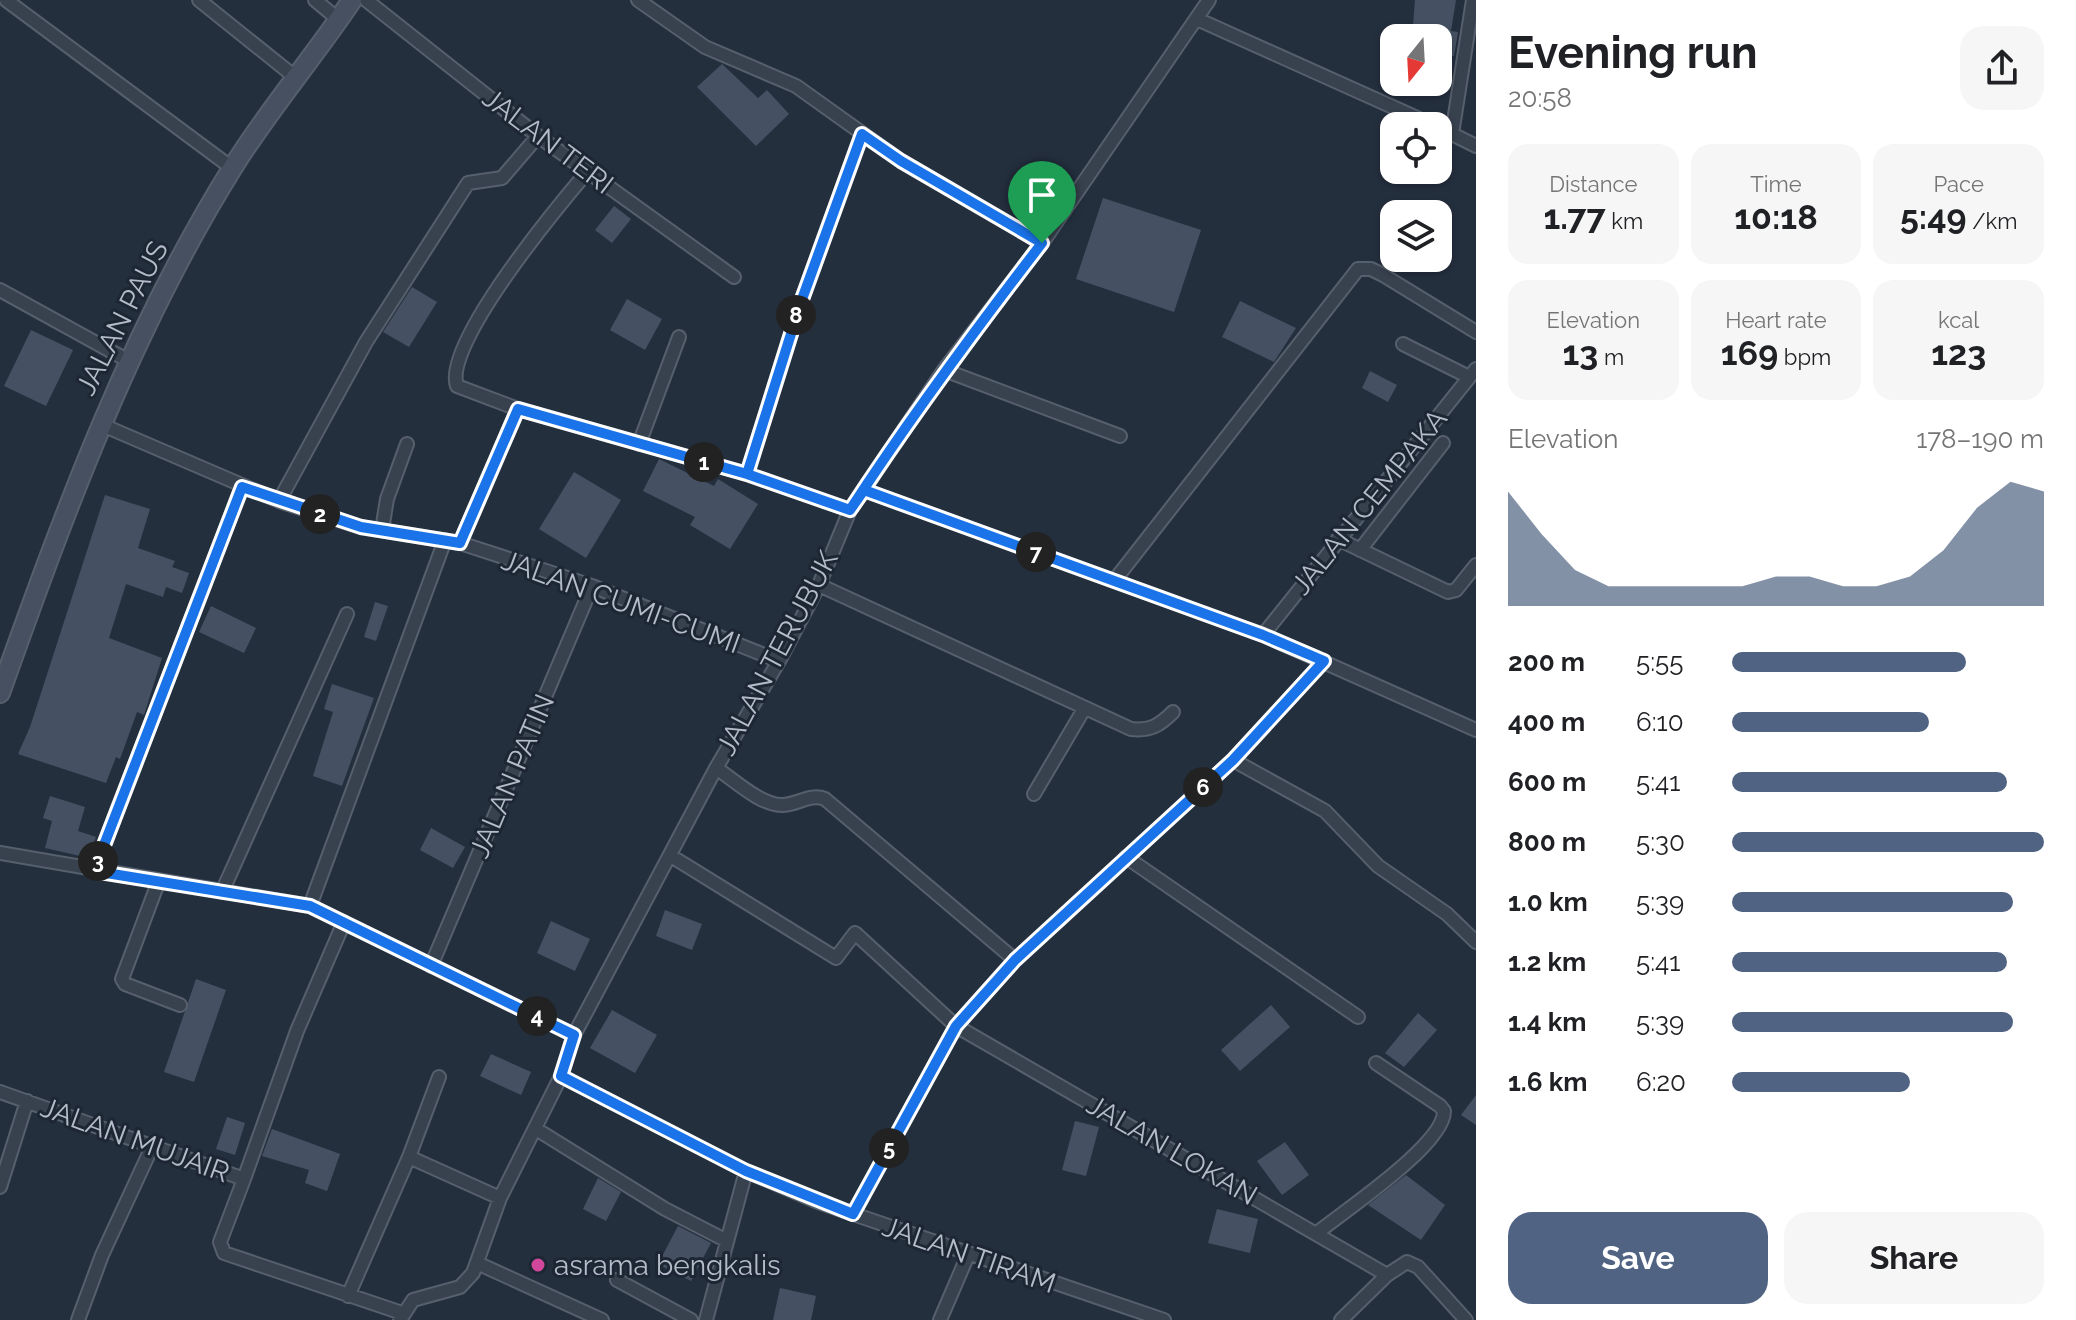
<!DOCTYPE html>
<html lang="en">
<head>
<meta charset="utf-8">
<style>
	:root { --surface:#fff; --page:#f6f6f6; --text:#202124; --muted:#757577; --accent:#506383 }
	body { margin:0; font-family:Raleway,sans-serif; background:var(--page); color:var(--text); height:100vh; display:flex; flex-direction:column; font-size:30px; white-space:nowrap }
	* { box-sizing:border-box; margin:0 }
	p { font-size:26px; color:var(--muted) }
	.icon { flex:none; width:44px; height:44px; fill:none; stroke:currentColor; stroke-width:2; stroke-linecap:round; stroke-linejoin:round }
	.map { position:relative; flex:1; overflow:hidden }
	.details { display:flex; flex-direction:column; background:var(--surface); width:600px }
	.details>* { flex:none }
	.needle { width:52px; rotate:198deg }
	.tools { position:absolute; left:1380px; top:24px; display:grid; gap:16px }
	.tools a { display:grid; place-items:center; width:72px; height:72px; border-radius:16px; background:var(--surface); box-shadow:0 2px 6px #0004; font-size:40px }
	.pin { position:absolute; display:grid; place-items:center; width:68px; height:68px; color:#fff; margin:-82px -34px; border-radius:50% 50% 50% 0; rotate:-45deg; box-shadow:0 0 8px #0007 }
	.pin .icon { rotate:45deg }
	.km { position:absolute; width:40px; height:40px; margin:-20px; border-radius:50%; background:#222; color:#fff; font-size:22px; line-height:40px; text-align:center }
	.round { display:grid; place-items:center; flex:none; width:84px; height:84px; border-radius:24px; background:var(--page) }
	.headline { display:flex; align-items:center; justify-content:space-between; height:136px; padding:0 32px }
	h1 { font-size:44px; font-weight:700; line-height:60px }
	.metrics { display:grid; grid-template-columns:repeat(3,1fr); gap:12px; height:136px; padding:8px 32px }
	.metrics div { display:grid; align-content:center; border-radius:20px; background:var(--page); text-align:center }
	.metrics b { font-size:34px; font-weight:700 }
	.metrics small { font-size:22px; font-weight:400 }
	.metrics p { font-size:22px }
	.chart { height:224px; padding:16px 32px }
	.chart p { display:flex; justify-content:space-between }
	.chart svg { width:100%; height:144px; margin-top:8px; fill:var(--accent); opacity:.7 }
	.cta { display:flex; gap:16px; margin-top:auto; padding:16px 32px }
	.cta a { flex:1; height:92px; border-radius:24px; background:var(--accent); color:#fff; font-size:32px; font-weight:700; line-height:92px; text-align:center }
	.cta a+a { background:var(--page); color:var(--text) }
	ul { padding:0 32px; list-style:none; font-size:26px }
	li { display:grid; grid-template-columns:128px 96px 1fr; align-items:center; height:60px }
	li i { height:20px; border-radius:10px; background:var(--accent) }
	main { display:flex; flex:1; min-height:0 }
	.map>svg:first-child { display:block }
	.building { fill:#455162 }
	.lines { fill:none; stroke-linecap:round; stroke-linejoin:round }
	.street-casing { stroke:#565f6c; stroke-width:16 }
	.secondary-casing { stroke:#565f6c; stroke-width:22 }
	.street { stroke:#38414e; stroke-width:12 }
	.secondary { stroke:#465061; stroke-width:18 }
	.route-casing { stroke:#fff; stroke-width:16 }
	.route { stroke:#1a73e8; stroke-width:10 }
	.hotel-dot { fill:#d1479c; stroke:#1d2633; stroke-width:3 }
	.labels { text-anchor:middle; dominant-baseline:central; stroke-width:6; stroke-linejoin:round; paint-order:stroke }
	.street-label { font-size:28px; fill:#b4bcc9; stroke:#1d2633 }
	.poi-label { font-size:28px; fill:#b4bcc9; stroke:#1d2633; text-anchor:start }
</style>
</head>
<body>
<main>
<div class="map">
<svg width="1476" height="1320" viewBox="0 0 1476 1320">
	<rect width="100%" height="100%" fill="#242f3e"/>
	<!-- building -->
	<path class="building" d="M1415,0h41l-5,31 7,1 -4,24 -16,-3v-15h-26z
		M722,64l36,34 9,-8 22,24 -33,32 -59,-59z
		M1103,198l98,32 -27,82 -98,-33z
		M614,206l17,13 -19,24 -17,-13z
		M412,287l25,15 -28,45 -26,-15z
		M627,299l35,20 -17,31 -35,-20z
		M1240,301l56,27 -22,34 -52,-25z
		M31,330l42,20 -27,56 -42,-20z
		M1370,371l27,14 -9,17 -26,-14z
		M659,459l55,27 4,-7 40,25 -28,45 -40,-24 5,-8 -52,-26z
		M574,472l47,28 -35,58 -47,-29z
		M105,495l45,14 -12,39 37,13 -3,6 17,6 -7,20 -16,-6 -3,10 -37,-13 -17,54 53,20 -18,57 -7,-3 -17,47 -4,-2 -10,26 -88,-29 12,-27z
		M375,602l13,4 -12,35 -12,-4z
		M211,606l45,22 -12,25 -45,-21z
		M332,684l42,14 -32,88 -29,-10 20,-64 -9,-3z
		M50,796l35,11 -7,24 18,6 -7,21 -44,-10 7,-27 -9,-3z
		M431,828l34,19 -12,21 -33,-18z
		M665,910l37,14 -10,26 -36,-14z
		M551,921l39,18 -15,32 -38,-18z
		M196,979l30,11 -32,92 -30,-10z
		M1271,1005l19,22 -50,44 -19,-21z
		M612,1010l45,25 -22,38 -45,-25z
		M1418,1013l19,17 -33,37 -19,-14z
		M491,1054l40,18 -10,23 -41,-19z
		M1476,1095v30l-15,-10z
		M227,1117l18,6 -10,32 -19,-6z
		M1075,1121l24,6 -13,49 -24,-6z
		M272,1129l68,25 -13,37 -22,-8 4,-13 -47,-14z
		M1285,1142l24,33 -27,20 -25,-34z
		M1406,1175l39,30 -24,35 -53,-35z
		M598,1178l23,14 -15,29 -23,-12z
		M1217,1209l41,10 -8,34 -42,-10z
		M678,1226l33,17 -20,38 -33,-17z
		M780,1288l36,8 -5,24h-38z"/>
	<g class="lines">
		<!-- street casing -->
		<g class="street-casing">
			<path id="street" d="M6,0l226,168
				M199,0l96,77
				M315,0l24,20
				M366,0l172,136 196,141
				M638,0l67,47 91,39 105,75 141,82
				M1197,19l238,107
				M1438,127l38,19
				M1452,134l21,-134
				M587,172c-28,33 -145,173 -130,214l61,23 229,65 103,36
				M0,290l127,70
				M1403,344l66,33
				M944,370l176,66
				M100,424l179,77 82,26 99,16 132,43 187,75
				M639,444l40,-107
				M747,474l54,-172 61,-168
				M864,490l399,145 213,95
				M279,501l87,-159 102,-159 34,-5 36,-42
				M382,530l5,-31 20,-55
				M1338,539l110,53 8,-2 20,-25
				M460,543l58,-134
				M1360,550l83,-107
				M1114,581l244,-312h13l12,6 93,57
				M819,585l312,144c19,2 28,-3 42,-17
				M1263,635l213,-266
				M1233,760l92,51 53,55 69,48 29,28
				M716,768c17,11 44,37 66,37 15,0 28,-12 43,-6l190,161
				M1034,794l50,-85
				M0,853l310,53 264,129
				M671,856l165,102 19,-25 101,93 431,249
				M1126,857l232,160
				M94,871l148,-384
				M158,883l-36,96 3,5 55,21
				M222,892l125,-278
				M310,906l135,-366
				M431,966l161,-380
				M561,1076l185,95 72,31 346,118
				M0,1092l244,87 -24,63 4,11 178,60
				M536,1129l129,80 62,32
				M409,1157l91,41
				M244,1179l53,-148 47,-109
				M0,1187l27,-86
				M853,1214l103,-188 59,-66 218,-200 91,-99
				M1317,1233c27,-22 128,-89 127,-122l-4,-5 -64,-43
				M477,1263l125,57
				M617,1280l74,40
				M348,1296l61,-139 30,-80
				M78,1320l24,-65 50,-108
				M400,1320l13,-20 47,-13 13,-14 27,-75 61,-122 13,-41 142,-267 63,-107 40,-76 31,-75 94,-140 98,-127 167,-243
				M706,1320l40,-149
				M940,1320l28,-65
				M1341,1320l46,-45 20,-13 11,5 48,53"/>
		</g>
		<!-- secondary casing -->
		<g class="secondary-casing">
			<path id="secondary" d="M0,693c65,-182 130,-361 233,-526 36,-58 81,-110 119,-167"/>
		</g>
		<!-- street -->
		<use href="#street" class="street"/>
		<!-- secondary -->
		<use href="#secondary" class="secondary"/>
	</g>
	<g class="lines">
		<!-- route casing -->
		<g class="route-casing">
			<path id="route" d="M1042,243c-67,87 -132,175 -192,267l-103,-36 -229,-65 -58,134 -99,-16 -119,-40 -148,384 216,35 264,129 -13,41 185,95 107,43 103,-188 59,-66 218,-200 91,-99 -61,-26 -399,-145 -14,20 -103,-36 54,-172 61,-168 39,27 141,82"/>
		</g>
		<!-- route -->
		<use href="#route" class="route"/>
	</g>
	<!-- markers -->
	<circle class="hotel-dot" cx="538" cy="1265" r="8"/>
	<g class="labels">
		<!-- street labels -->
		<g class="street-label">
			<text transform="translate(548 141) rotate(37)">JALAN TERI</text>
			<text transform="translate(122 318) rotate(-63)">JALAN PAUS</text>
			<text transform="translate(1369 502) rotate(-51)">JALAN CEMPAKA</text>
			<text transform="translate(621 602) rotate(20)">JALAN CUMI-CUMI</text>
			<text transform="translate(777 653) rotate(-62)">JALAN TERUBUK</text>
			<text transform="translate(512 776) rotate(-67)">JALAN PATIN</text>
			<text transform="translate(135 1140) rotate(20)">JALAN MUJAIR</text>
			<text transform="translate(1172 1150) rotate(30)">JALAN LOKAN</text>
			<text transform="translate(969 1255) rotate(19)">JALAN TIRAM</text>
		</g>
		<!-- poi labels -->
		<g class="poi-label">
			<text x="554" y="1265">asrama bengkalis</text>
		</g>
	</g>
</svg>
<div class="tools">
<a><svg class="needle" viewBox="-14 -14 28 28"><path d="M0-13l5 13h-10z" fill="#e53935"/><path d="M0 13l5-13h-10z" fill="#757577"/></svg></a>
<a><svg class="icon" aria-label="locate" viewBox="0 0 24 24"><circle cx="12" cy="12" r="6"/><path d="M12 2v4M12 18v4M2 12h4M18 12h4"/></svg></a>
<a><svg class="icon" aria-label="layers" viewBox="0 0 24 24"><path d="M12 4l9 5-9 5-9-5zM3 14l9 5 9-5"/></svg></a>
</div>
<div class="pin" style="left:1042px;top:243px;background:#1e9e55"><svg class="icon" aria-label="arrive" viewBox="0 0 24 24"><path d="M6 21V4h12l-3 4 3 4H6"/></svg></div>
<b class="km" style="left:704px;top:462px">1</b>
<b class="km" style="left:320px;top:514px">2</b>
<b class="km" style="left:98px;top:861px">3</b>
<b class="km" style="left:537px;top:1016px">4</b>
<b class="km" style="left:889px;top:1148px">5</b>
<b class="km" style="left:1203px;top:787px">6</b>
<b class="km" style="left:1036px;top:552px">7</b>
<b class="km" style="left:796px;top:315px">8</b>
</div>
<section class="details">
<div class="headline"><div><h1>Evening run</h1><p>20:58</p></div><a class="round"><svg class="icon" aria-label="share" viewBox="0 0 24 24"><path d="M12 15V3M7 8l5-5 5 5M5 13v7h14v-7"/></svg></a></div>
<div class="metrics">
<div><p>Distance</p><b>1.77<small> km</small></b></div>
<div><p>Time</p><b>10:18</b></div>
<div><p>Pace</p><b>5:49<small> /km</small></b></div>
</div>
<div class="metrics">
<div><p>Elevation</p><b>13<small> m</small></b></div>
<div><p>Heart rate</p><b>169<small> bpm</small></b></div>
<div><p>kcal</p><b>123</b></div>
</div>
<div class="chart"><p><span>Elevation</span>178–190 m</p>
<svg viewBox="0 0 160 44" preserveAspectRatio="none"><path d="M0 44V9L10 22L20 33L30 38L40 38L50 38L60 38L70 38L80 35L90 35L100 38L110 38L120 35L130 27L140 14L150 6L160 9V44z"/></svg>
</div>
<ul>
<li><b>200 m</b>5:55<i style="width:75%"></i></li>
<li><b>400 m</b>6:10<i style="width:63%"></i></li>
<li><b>600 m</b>5:41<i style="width:88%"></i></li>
<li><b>800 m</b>5:30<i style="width:100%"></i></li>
<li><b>1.0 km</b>5:39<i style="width:90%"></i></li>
<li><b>1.2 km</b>5:41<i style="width:88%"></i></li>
<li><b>1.4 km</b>5:39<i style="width:90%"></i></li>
<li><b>1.6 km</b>6:20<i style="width:57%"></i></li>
</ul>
<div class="cta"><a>Save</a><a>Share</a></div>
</section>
</main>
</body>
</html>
